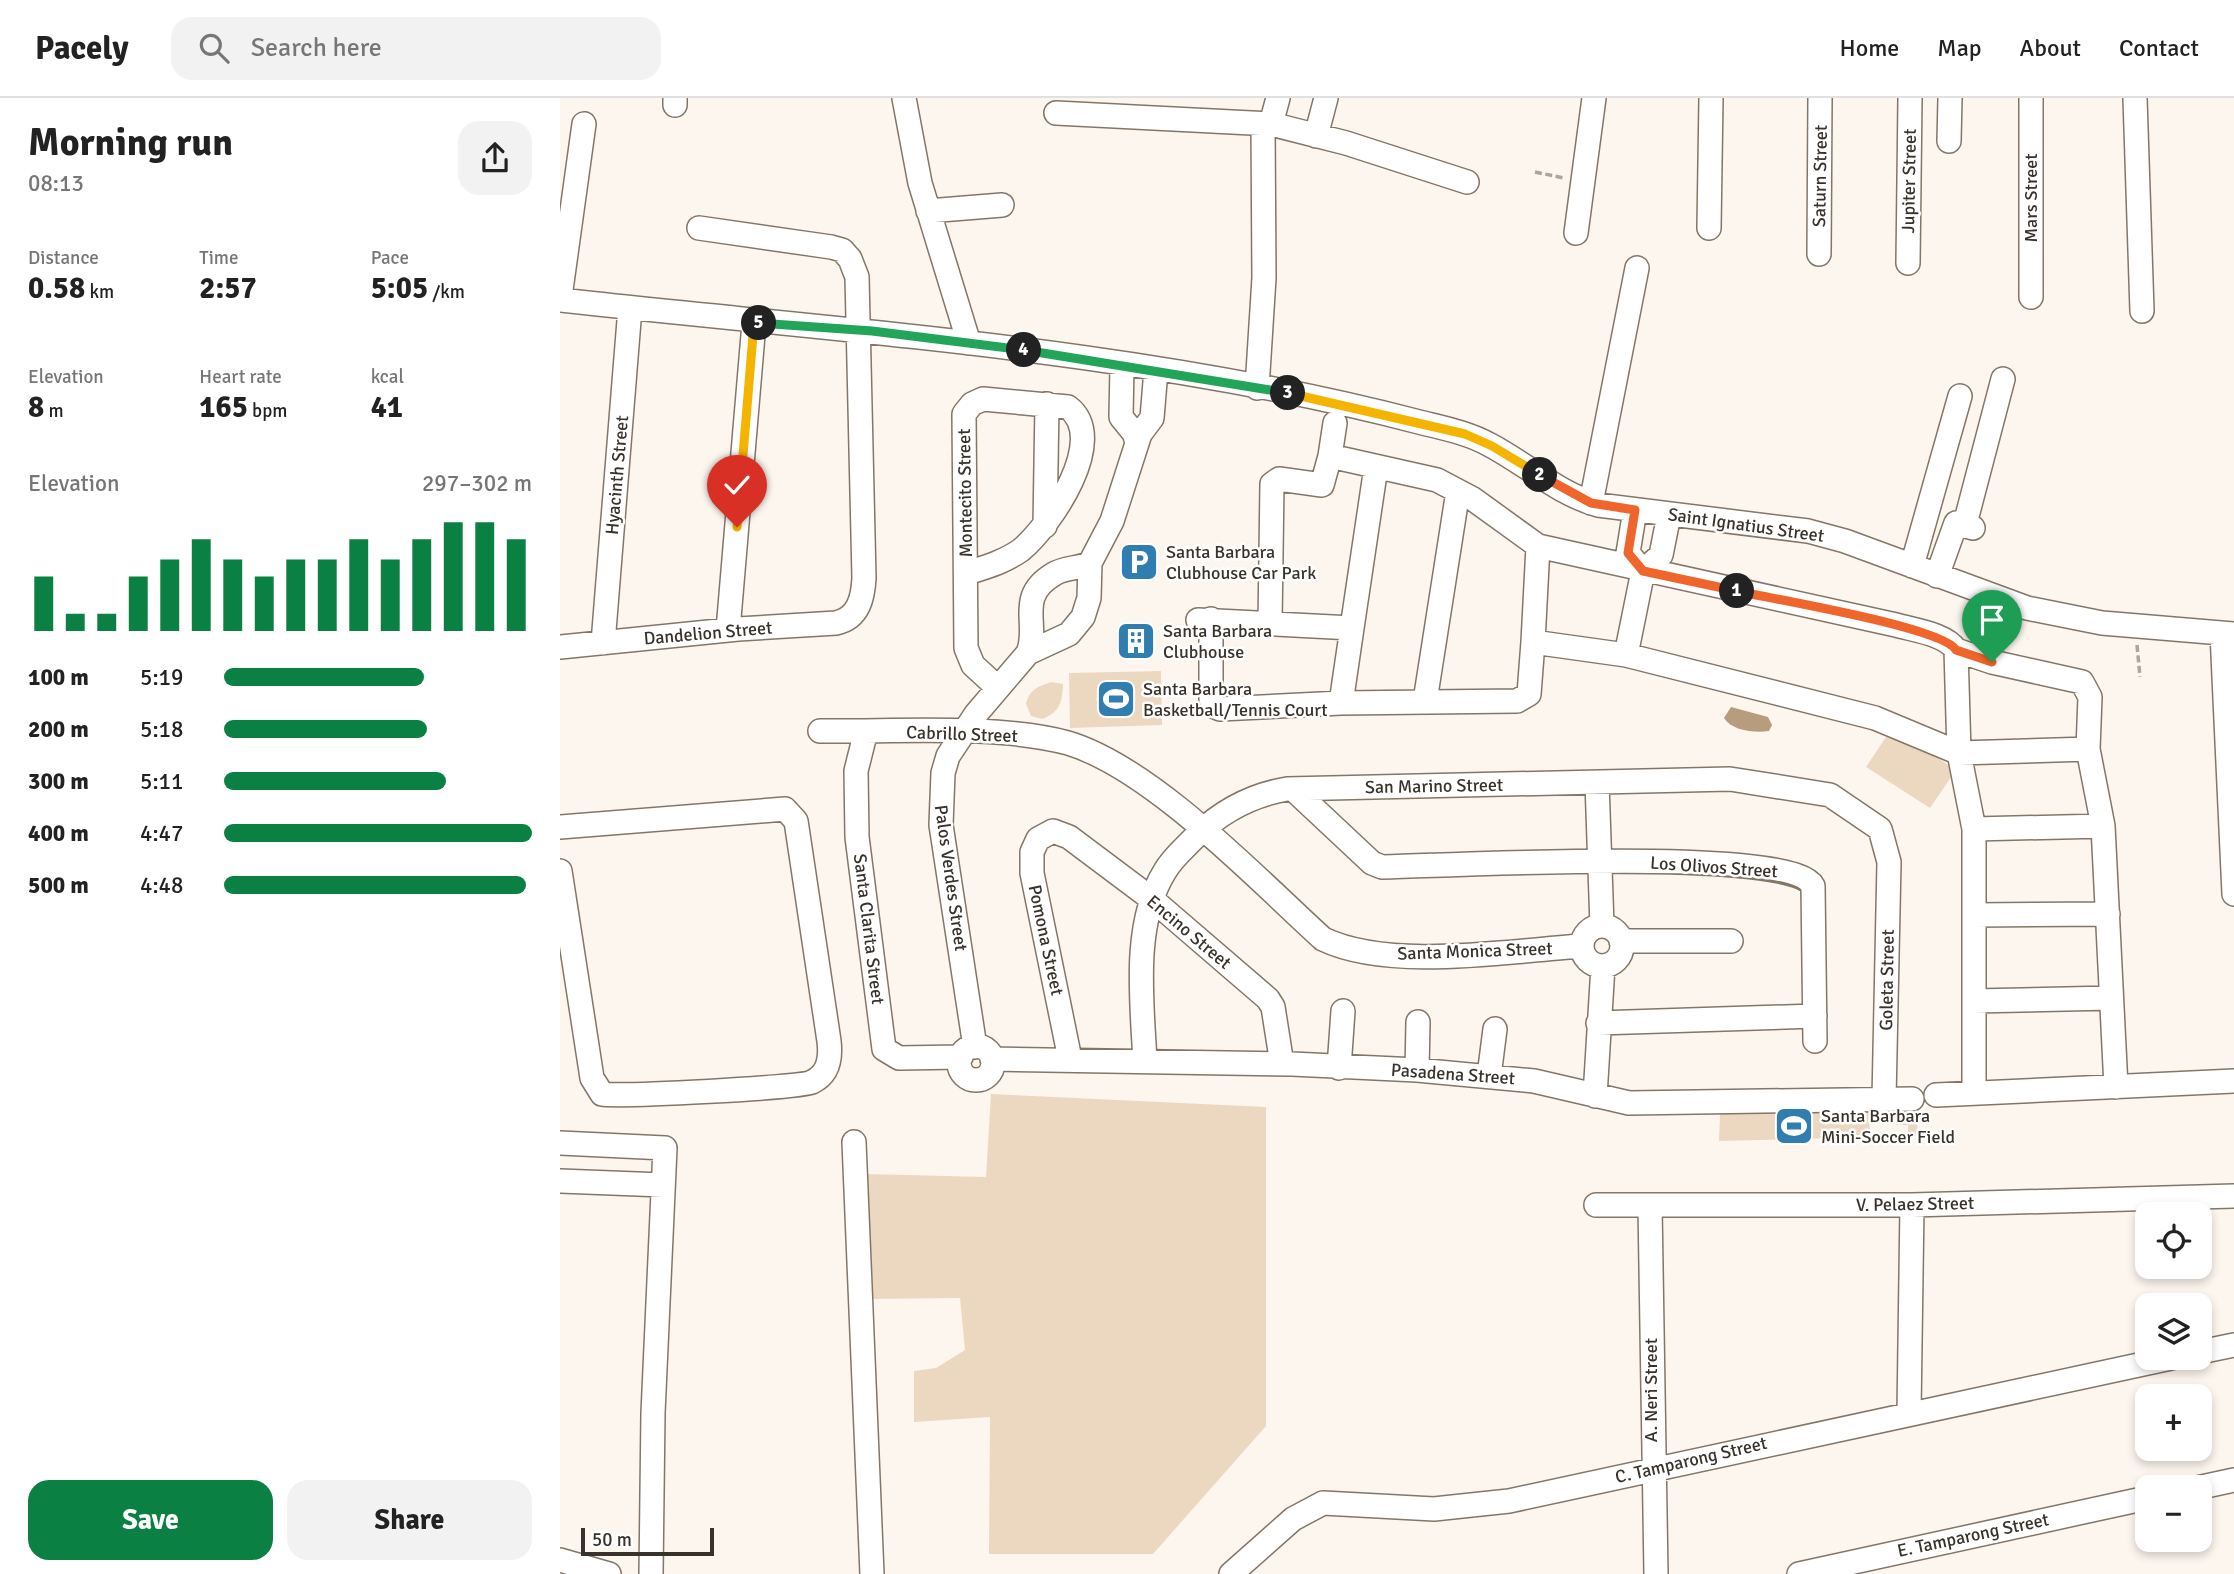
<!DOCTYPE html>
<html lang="en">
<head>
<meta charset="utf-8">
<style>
	:root { --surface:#fff; --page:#f2f2f2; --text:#222; --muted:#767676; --line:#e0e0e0; --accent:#0b8043 }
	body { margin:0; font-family:Signika,sans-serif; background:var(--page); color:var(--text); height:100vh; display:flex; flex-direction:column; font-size:26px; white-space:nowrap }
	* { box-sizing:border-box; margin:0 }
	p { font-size:23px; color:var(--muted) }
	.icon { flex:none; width:38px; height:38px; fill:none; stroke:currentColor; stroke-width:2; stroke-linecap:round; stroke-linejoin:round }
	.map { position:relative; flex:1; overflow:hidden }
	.details { display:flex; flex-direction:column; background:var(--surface); width:560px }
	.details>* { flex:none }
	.controls { position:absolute; left:1575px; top:1104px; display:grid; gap:14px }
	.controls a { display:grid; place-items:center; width:77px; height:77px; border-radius:14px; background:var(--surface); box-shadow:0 4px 10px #0003; font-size:35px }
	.scale { position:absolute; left:21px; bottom:18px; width:133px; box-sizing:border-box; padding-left:7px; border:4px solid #38322b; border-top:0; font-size:19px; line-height:24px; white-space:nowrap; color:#38322b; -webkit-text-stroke:5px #fff; paint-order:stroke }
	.pin { position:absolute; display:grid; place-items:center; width:60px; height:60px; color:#fff; margin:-72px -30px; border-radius:50% 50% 50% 0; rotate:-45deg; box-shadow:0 0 7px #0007 }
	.pin .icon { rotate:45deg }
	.km { position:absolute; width:35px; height:35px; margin:-18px; border-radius:50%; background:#222; color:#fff; font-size:19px; line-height:35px; text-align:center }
	.round { display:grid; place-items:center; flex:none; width:74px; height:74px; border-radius:21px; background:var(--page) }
	.summary { display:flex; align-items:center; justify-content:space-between; height:119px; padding:0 28px }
	h1 { font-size:38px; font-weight:800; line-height:52px }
	.figures { display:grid; grid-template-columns:repeat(3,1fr); gap:10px; height:119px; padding:7px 28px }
	.figures div { display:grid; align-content:center }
	.figures b { font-size:30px; font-weight:800 }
	.figures small { font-size:19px; font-weight:400 }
	.figures p { font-size:19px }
	.chart { height:196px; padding:14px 28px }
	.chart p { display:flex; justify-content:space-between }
	.chart svg { width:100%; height:126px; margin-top:7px; stroke:var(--accent); stroke-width:6 }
	.cta { display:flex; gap:14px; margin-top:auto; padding:14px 28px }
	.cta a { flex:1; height:80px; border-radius:21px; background:var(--accent); color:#fff; font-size:28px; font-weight:800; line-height:80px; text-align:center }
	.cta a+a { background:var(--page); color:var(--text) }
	ul { padding:0 28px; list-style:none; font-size:23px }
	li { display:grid; grid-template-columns:112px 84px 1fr; align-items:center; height:52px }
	li i { height:18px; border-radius:9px; background:var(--accent) }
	header { display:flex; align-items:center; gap:42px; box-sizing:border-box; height:98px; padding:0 35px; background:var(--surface); border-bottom:2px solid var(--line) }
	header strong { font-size:33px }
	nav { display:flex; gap:38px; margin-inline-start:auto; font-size:24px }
	.search { width:490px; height:63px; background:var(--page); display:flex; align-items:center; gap:18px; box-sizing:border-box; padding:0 24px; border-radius:21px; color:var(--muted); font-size:26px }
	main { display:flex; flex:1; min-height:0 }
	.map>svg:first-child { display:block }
	.green { fill:#ecd7c0 }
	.water { fill:#b79c7d }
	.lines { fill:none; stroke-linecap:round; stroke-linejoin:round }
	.minor-casing { stroke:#847666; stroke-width:26 }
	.path { stroke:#aca59e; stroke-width:3.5; stroke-dasharray:7 3.5; stroke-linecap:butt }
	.minor { stroke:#fff; stroke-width:23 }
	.split-1-casing { stroke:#fff; stroke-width:14 }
	.split-2-casing { stroke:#fff; stroke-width:14 }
	.split-3-casing { stroke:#fff; stroke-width:14 }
	.split-4-casing { stroke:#fff; stroke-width:14 }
	.split-5-casing { stroke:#fff; stroke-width:14 }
	.split-6-casing { stroke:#fff; stroke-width:14 }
	.split-1 { stroke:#f0652b; stroke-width:9 }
	.split-2 { stroke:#f0652b; stroke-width:9 }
	.split-3 { stroke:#f5b400; stroke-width:9 }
	.split-4 { stroke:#22a559; stroke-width:9 }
	.split-5 { stroke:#22a559; stroke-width:9 }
	.split-6 { stroke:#f5b400; stroke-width:9 }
	.labels { text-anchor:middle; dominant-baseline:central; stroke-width:5; stroke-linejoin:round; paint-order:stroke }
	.street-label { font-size:18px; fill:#38322b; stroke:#fff }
	.poi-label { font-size:18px; fill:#38322b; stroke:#fff; text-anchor:start }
</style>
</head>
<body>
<header>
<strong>Pacely</strong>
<div class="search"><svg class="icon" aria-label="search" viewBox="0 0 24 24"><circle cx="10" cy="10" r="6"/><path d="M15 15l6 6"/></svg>Search here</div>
<nav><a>Home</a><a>Map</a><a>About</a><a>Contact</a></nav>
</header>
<main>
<section class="details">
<div class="summary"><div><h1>Morning run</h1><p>08:13</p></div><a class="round"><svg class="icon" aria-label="share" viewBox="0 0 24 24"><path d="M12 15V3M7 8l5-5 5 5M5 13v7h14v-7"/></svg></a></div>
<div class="figures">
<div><p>Distance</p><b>0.58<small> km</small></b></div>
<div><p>Time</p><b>2:57</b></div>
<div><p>Pace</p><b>5:05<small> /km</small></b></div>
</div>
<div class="figures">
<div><p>Elevation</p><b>8<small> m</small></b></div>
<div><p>Heart rate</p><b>165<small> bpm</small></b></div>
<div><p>kcal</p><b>41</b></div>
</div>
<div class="chart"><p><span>Elevation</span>297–302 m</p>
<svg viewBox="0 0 160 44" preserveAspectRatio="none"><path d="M5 44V25M15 44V38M25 44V38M35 44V25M45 44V19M55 44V12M65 44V19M75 44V25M85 44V19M95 44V19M105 44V12M115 44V19M125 44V12M135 44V6M145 44V6M155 44V12"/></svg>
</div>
<ul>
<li><b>100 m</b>5:19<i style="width:65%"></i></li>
<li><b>200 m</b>5:18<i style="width:66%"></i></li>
<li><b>300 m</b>5:11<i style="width:72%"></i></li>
<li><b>400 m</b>4:47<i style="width:100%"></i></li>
<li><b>500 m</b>4:48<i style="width:98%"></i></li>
</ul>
<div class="cta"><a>Save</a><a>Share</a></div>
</section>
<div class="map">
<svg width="1674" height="1476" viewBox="0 0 1674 1476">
	<rect width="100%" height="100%" fill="#fdf6ef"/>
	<!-- green -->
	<path class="green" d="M601,573l1,54 -92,3 -1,-55z
		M491,584l12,2c-1,19 -3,28 -21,35l-11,-3 -5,-12c4,-15 11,-17 25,-22z
		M1332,630l64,42 -26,38 -64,-41z
		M431,996l275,13v319l-113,128h-164l1,-137 -76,5v-51l22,-3 29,-18 -5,-52 -92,1 -4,-125 122,3z
		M1309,1011l1,28 -151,4 1,-27z
		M1336,1012h22l-1,24h-9v-9h-12z"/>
	<!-- water -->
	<path class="water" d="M1171,609l37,10 4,8 -3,6c-14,2 -37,0 -45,-13z"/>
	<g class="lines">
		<!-- minor casing -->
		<g class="minor-casing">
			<path id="minor" d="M344,0l16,85 49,160
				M1471,0v199
				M1575,0l7,213
				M115,7v-7
				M496,15l215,11 75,19 121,39
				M711,26l7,-26
				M756,38l10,-38
				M1389,43l1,-43
				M368,113l74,-6
				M1149,130l2,-130
				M1016,135l18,-135
				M1259,156l1,-156
				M1348,165l2,-165
				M0,199l24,-173
				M0,202c287,32 579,49 859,122 24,6 50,11 71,23 36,19 69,49 108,60l210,26 37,10 182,67 75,15 132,11
				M562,267l-1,52 13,16 3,9
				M697,290l7,-110 -1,-153
				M770,358l5,-33
				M1031,405l46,-235
				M1075,412l-7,43 15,18
				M1405,426l38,-145
				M485,428l2,-122
				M1352,468l48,-170
				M407,475c19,-6 37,-11 54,-23 29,-24 89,-111 47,-143l-85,-8 -11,5 -8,10 2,234 7,17 25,23
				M1377,478l19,-53 17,5
				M651,521v80l2,7 7,3 121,-6 176,-2 12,-7 4,-52 93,13 249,63 84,35 15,76v264
				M638,522l154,8 24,-161
				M710,526l2,-140 7,-5 43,6 8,-29 107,24 36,19 65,47 358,79c17,5 50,9 60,25l36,12 90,20 8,15 -2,52 15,77 -129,3
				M1428,527l14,-26
				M168,532l26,-307
				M1662,535l12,261
				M973,544l5,-96
				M43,545l27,-335
				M0,549l178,-18 98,-6c23,-5 27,-26 28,-45l-7,-301 -7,-18 -8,-9 -11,-3 -132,-19
				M1396,552l3,103 129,-4
				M468,555c12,-29 -13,-56 26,-79 11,-7 25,-5 36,-11
				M1066,557l17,-84 18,-16 8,-40
				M865,603l33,-210
				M781,605l11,-75
				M260,633c73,1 179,-7 248,12 84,25 190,137 255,196 67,32 185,12 258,7
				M306,633l-10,40 1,66 27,212 15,9 62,-1
				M1037,685l5,143
				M733,691l79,74 10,4c59,-1 410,-21 431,19l2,155
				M1543,728l13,261
				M0,729l225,-18 11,12 33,220c2,17 0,33 -17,41 -11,6 -194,15 -210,12l-10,-16 -32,-207
				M1415,817l133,-1
				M1022 848a20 20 0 1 1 40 0a20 20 0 1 1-40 0Z
				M1061,843h110
				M1414,903l137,-3
				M1038,925l217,-7
				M399 965a17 17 0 1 1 34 0a17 17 0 1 1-34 0Z
				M415,949l-34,-222 2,-52 5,-17 28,-42 52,-61 41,-19 14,-17 6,-19 1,-35 22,-42 28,-87 12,-16 4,-48
				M432,961l300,5 125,6 117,11 95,22 283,-4
				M510,961l-38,-186v-21l6,-13 15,-8 16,6 84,63 115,99 5,8 9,57
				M585,963c-3,-59 -13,-137 20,-190 8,-14 21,-24 32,-36 25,-24 55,-40 90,-46l443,-10 100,16 50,34 9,33 -5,237
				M779,970l4,-57
				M857,972l1,-48
				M929,978l6,-47
				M1376,997l298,-14
				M1035,998l8,-130
				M294,1044l18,432
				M0,1045l105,5 -12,265 -2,161
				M0,1083l103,4
				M1036,1107h316l322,-9
				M1090,1108l6,368
				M1640,1254l34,-7
				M1349,1315l3,-208
				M1637,1390l37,-8
				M0,1462l49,14
				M671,1476l62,-55 30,-16 111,6 75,-8 662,-143
				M1239,1476l348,-76"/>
		</g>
		<!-- path -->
		<path class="path" d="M975,74l29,6
			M1577,547l3,32"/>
		<!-- minor -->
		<use href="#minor" class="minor"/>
	</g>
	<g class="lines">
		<!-- split-1 casing -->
		<g class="split-1-casing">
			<path id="split-1" d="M1177,493c35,8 205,36 219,59l36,12"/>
		</g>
		<!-- split-2 casing -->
		<g class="split-2-casing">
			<path id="split-2" d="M980,377l51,28 44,7 -7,43 15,18 94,20"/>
		</g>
		<!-- split-3 casing -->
		<g class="split-3-casing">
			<path id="split-3" d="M728,295l177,41 27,12 48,29"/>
		</g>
		<!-- split-4 casing -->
		<g class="split-4-casing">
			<path id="split-4" d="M464,252l264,43"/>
		</g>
		<!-- split-5 casing -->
		<g class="split-5-casing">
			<path id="split-5" d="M199,225l113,8 152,19"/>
		</g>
		<!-- split-6 casing -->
		<g class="split-6-casing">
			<path id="split-6" d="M177,429l17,-204h5"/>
		</g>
		<!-- split-1 -->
		<use href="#split-1" class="split-1"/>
		<!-- split-2 -->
		<use href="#split-2" class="split-2"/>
		<!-- split-3 -->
		<use href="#split-3" class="split-3"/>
		<!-- split-4 -->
		<use href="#split-4" class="split-4"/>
		<!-- split-5 -->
		<use href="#split-5" class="split-5"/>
		<!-- split-6 -->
		<use href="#split-6" class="split-6"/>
	</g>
	<!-- icons -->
	<defs>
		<g id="parking-square" transform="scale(2.0125)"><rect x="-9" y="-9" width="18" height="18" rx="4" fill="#307daf" stroke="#fff"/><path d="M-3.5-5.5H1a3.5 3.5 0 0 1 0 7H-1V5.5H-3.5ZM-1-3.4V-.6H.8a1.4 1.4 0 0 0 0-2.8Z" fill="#fff"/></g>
		<g id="building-square" transform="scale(2.0125)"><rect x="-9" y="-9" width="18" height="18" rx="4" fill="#307daf" stroke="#fff"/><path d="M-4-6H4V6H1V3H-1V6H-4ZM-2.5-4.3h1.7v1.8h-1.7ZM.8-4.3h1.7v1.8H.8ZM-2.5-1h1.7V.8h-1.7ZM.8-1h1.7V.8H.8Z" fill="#fff"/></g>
		<g id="stadium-square" transform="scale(2.0125)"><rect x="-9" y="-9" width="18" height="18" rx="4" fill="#307daf" stroke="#fff"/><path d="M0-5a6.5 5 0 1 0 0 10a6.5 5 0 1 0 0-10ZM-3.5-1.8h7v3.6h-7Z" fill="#fff"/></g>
	</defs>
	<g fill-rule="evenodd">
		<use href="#parking-square" x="579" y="464"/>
		<use href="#building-square" x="576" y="543"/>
		<use href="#stadium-square" x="556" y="601"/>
		<use href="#stadium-square" x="1234" y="1028"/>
	</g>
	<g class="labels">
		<!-- street labels -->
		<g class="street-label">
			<text transform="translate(1260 78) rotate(-89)">Saturn Street</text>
			<text transform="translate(1349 83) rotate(-89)">Jupiter Street</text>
			<text transform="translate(1471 100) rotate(-90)">Mars Street</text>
			<text transform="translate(57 377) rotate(-85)">Hyacinth Street</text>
			<text transform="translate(405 395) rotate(-91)">Montecito Street</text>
			<text transform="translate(1186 427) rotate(8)">Saint Ignatius Street</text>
			<text transform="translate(148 535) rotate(-5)">Dandelion Street</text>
			<text transform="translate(402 636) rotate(2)">Cabrillo Street</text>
			<text transform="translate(874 688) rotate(-1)">San Marino Street</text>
			<text transform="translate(1154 769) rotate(4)">Los Olivos Street</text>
			<text transform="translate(391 780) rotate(82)">Palos Verdes Street</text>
			<text transform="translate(309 831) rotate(83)">Santa Clarita Street</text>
			<text transform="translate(629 834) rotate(40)">Encino Street</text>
			<text transform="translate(486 842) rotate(78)">Pomona Street</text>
			<text transform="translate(915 853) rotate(-2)">Santa Monica Street</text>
			<text transform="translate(1327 882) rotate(-89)">Goleta Street</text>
			<text transform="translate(893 976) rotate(4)">Pasadena Street</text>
			<text transform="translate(1355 1106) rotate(-1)">V. Pelaez Street</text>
			<text transform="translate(1091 1292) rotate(-90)">A. Neri Street</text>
			<text transform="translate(1131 1362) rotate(-13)">C. Tamparong Street</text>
			<text transform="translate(1413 1437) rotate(-12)">E. Tamparong Street</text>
		</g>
		<!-- poi labels -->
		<g class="poi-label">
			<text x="606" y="454">Santa Barbara<tspan x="606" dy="21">Clubhouse Car Park</tspan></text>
			<text x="603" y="533">Santa Barbara<tspan x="603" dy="21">Clubhouse</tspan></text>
			<text x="583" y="591">Santa Barbara<tspan x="583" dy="21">Basketball/Tennis Court</tspan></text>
			<text x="1261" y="1018">Santa Barbara<tspan x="1261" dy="21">Mini-Soccer Field</tspan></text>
		</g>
	</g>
</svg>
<div class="controls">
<a><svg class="icon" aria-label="locate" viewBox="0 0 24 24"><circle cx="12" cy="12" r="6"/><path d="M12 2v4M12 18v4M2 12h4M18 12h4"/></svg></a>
<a><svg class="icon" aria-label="layers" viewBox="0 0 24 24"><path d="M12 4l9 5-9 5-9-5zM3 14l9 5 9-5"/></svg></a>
<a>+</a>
<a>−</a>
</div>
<div class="scale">50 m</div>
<div class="pin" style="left:1432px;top:564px;background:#1e9e55"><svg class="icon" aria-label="arrive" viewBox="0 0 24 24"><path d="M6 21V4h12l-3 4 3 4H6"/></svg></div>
<div class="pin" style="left:177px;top:429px;background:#d93025"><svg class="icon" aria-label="check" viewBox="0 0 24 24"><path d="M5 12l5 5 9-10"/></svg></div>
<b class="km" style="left:1177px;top:493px">1</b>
<b class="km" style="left:980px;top:377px">2</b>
<b class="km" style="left:728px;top:295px">3</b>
<b class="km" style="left:464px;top:252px">4</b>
<b class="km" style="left:199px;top:225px">5</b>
</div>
</main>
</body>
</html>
